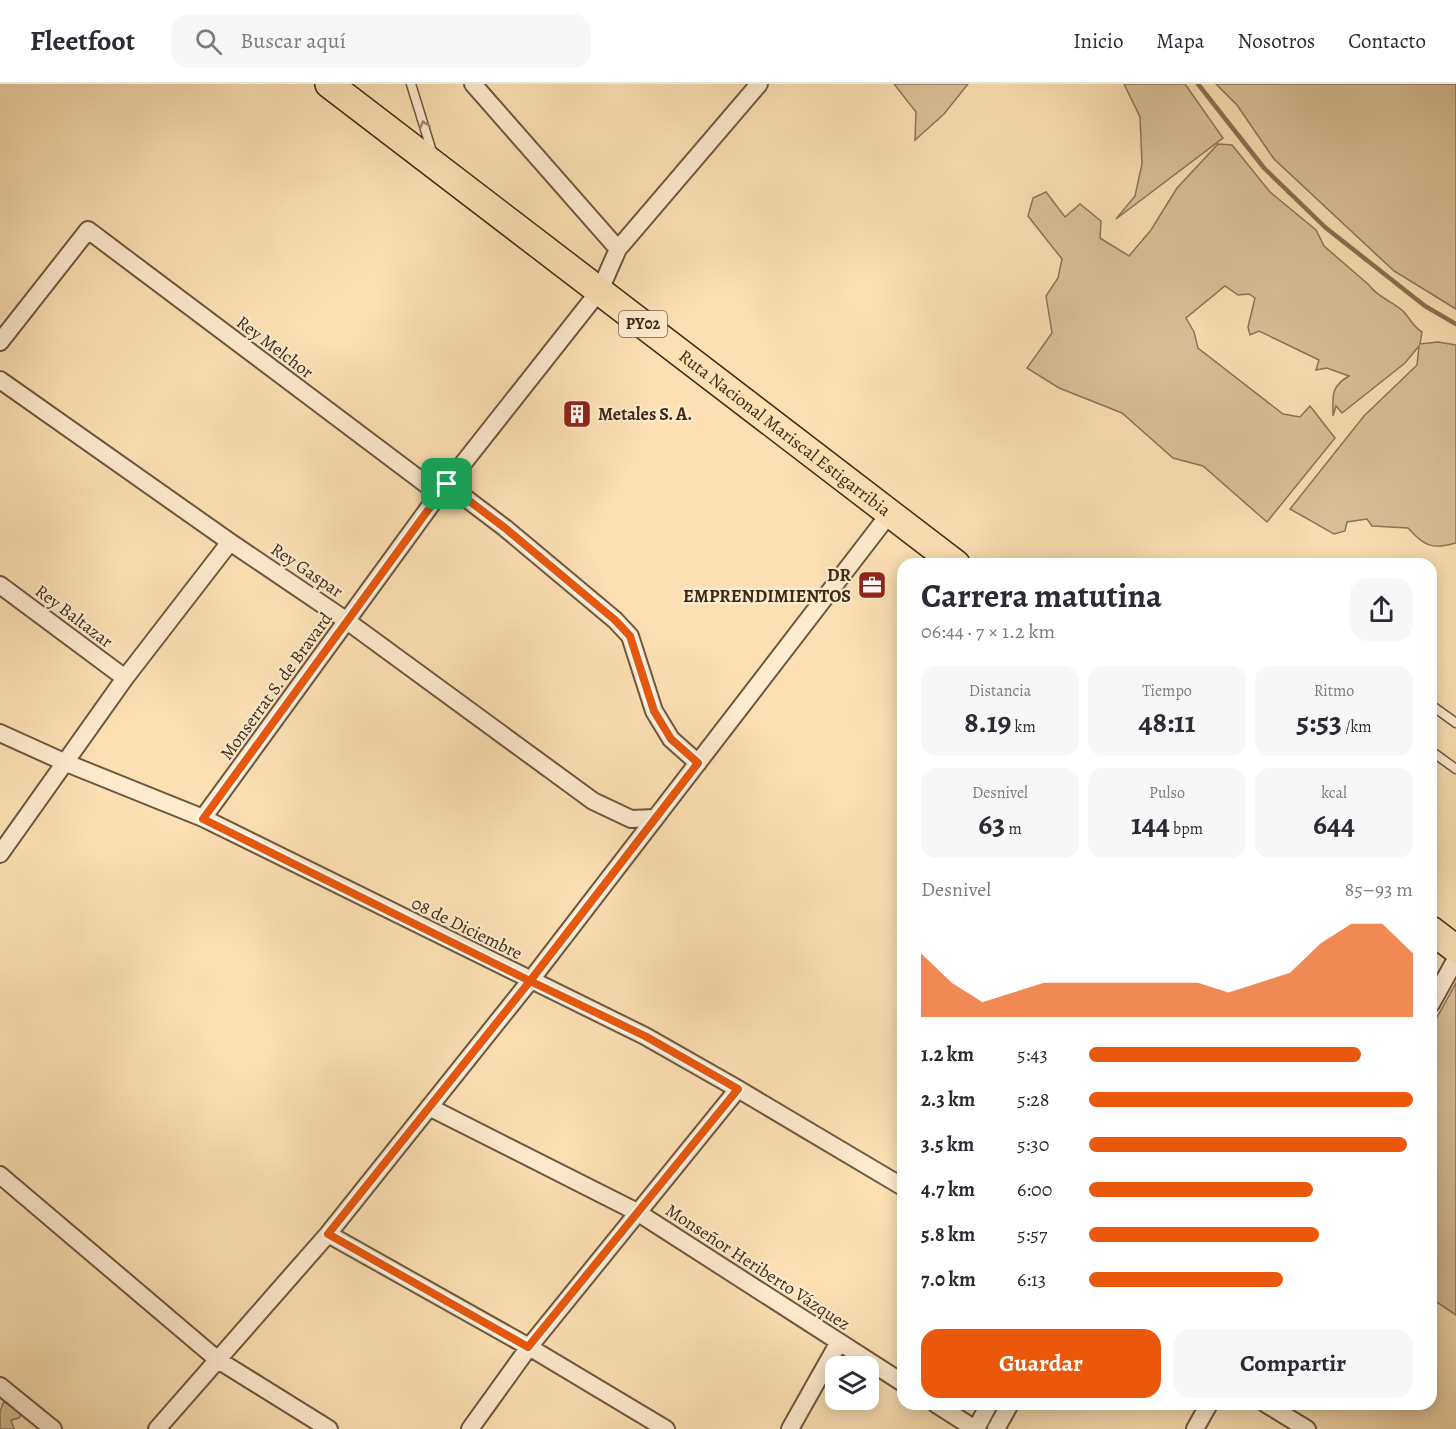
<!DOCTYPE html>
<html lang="es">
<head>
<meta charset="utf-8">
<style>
	:root { --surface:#fff; --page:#f7f7f7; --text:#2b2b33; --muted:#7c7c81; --line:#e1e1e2; --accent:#ea580c }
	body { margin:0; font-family:Alegreya,serif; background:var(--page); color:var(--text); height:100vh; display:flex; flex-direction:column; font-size:22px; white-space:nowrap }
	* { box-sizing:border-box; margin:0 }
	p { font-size:20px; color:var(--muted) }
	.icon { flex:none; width:33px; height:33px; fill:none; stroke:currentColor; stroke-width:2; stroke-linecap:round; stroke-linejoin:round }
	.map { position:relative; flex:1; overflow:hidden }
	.side { position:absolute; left:897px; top:474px; width:540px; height:852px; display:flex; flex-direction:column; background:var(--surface); border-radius:18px; box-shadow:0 3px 15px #0003 }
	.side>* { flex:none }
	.buttons { position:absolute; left:825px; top:1272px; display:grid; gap:12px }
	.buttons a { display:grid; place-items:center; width:54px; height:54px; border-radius:12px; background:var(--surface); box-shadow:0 3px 15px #0003; font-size:30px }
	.pin { position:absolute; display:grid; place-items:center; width:51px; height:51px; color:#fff; margin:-26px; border-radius:12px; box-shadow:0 3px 9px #0006 }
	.round { display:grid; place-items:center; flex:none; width:63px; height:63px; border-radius:18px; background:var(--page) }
	.summary { display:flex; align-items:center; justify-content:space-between; height:102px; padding:0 24px }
	h1 { font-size:33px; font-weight:700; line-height:45px }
	.stats { display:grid; grid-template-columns:repeat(3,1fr); gap:9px; height:102px; padding:6px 24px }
	.stats div { display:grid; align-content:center; border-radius:15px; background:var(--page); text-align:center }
	.stats b { font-size:30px; font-weight:700 }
	.stats small { font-size:16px; font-weight:400 }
	.stats p { font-size:16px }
	.chart { height:168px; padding:12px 24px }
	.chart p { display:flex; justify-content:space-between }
	.chart svg { width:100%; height:108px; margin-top:6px; fill:var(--accent); opacity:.7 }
	.button { display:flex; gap:12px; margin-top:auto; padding:12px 24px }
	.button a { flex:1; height:69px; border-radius:18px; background:var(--accent); color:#fff; font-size:24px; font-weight:700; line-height:69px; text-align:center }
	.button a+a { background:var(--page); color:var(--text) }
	ul { padding:0 24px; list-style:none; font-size:20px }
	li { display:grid; grid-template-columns:96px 72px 1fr; align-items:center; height:45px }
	li i { height:15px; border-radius:8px; background:var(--accent) }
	header { display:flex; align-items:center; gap:36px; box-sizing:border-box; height:84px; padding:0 30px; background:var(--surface); border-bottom:2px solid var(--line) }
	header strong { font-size:28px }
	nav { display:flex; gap:33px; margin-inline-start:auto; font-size:21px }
	.search { width:420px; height:54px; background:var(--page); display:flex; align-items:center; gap:15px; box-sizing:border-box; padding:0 21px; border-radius:18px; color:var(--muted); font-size:22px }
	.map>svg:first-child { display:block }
	.green { fill:#dcc198; stroke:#8c7657; stroke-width:1.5 }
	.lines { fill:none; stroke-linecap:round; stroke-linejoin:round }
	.stream { stroke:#897254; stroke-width:4.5 }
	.service-casing { stroke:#6d583d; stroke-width:11 }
	.minor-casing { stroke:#6d583d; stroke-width:20 }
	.primary-casing { stroke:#3d2b16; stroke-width:30 }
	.service { stroke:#fdebce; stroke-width:8 }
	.minor { stroke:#fdebce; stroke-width:16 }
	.primary { stroke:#fce0b3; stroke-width:27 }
	.oneway { stroke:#9d8b72 }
	.route-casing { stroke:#fff; stroke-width:12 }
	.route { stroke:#ea580c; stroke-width:8 }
	.labels { text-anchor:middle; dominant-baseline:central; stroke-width:4.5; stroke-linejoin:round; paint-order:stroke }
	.shield { fill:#fdebce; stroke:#77654d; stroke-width:1.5 }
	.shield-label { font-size:16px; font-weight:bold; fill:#3d2b16 }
	.street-label { font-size:18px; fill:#3d2b16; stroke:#fdebce }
	.poi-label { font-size:18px; font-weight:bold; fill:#3d2b16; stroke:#fdebce; text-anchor:start }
</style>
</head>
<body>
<header>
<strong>Fleetfoot</strong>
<div class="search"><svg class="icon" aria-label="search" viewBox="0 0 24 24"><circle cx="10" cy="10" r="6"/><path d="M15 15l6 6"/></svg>Buscar aquí</div>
<nav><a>Inicio</a><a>Mapa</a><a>Nosotros</a><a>Contacto</a></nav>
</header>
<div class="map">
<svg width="1456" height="1345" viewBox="0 0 1456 1345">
	<rect width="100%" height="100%" fill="#fce0b3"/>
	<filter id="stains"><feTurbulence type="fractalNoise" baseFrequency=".00333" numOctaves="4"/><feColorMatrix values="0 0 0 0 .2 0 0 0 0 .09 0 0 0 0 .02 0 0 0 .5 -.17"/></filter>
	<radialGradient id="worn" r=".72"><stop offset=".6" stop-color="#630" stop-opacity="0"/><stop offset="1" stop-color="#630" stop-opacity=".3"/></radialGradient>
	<!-- green -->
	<path class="green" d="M894,0h74l-24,30 -29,26 1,-28z
		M1124,0h61l38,54 -107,81 19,-23 7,-32 -2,-47z
		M1216,0h240v225l-62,-38 -120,-112 -37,-54z
		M1218,60l14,1 38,47 46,38 8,16 45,39c8,12 23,16 34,26 7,7 10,16 19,21l-2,12 18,-2 18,3v198c-24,7 -32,3 -48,-15l-36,-2 -5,-7 -20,3 -2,9 -11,3 -44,-25 74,-93 53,-51 2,-19 -14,17 -63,50 -6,-7 -3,10c0,-20 -3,-29 16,-40l-22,-8 -11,2 3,-10 -60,-29 -9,4 -2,-8 7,-29 -6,-4 -11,1 -13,-9 -39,32 8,14 4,16 85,66 17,3 10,-11 25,32 -68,84 -64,-56 -30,-8 -51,-45 -63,-25 -32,-20 25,-35 -6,-37 12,-18 4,-19 -34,-43 5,-18 13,-6 19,25 15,-13 21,17 -1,17 29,18 22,-26 26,-42z
		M1456,899v332l-25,-17v-270z
		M8,1317l13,9v5l-2,3 -8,2 3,9h-14v-17l3,-9z"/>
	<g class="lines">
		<!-- stream -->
		<path class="stream" d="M1198,0l66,84 62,60 99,78 31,18"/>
		<!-- service casing -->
		<g class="service-casing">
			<path id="service" d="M411,0l22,71
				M1431,621l25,18
				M1431,667l25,18"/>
		</g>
		<!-- minor casing -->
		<g class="minor-casing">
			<path id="minor" d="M473,0l145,165
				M0,258l88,-112 351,264
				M0,296l230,162 117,79 246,180 38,18 24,-1
				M447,400l58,44 110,92 15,16 24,75 17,28 27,24
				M0,501l125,93
				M0,649l64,29 139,56 442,218 93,53 165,98
				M203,734l236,-324 161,-204 18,-41 141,-165
				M0,770l125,-176 105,-136
				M1431,920l25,-45
				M429,1023l208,105 266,171
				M0,1091l218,185 111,69
				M328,1150l201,113 137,82
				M0,1302l53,43
				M936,1320l39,25
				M1266,1320l41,25
				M157,1345l171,-195 202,-253 360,-468
				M470,1345l59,-82 209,-258
				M790,1345l49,-87
				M976,1345l13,-25
				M996,1345l14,-25
				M1195,1345l14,-25"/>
		</g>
		<!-- primary casing -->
		<g class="primary-casing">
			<g id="primary">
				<path id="s1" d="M329,0l627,480"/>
				<path d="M1431,846l25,19"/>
			</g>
		</g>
		<!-- service -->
		<use href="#service" class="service"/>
		<!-- minor -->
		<use href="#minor" class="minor"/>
		<!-- primary -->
		<use href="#primary" class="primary"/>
	</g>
	<!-- one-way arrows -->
	<defs><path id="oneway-chevron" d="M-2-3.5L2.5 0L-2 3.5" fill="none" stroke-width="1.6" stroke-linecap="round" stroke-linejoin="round" transform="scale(1.5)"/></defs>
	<use class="oneway" href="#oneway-chevron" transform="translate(424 41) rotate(-107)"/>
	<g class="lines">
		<!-- route casing -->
		<g class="route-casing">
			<path id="route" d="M447,400l-244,335 327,162 -202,253 200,113 210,-258 -93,-53 -115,-55 168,-218 -27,-24 -17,-28 -24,-75 -15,-16 -110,-92 -58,-44"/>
		</g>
		<!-- route -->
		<use href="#route" class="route"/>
	</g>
	<!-- icons -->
	<defs>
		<g id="building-square" transform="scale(1.5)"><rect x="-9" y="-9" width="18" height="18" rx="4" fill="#8f2418" stroke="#fdebce"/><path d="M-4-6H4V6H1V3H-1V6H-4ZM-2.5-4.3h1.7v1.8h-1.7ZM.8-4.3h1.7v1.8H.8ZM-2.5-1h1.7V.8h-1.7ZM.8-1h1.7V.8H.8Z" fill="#fff"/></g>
		<g id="office-square" transform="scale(1.5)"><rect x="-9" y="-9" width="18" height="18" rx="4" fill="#8f2418" stroke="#fdebce"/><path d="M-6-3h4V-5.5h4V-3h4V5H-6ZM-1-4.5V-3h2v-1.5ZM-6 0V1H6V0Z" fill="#fff"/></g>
	</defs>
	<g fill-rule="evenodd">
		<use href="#building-square" x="577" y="330"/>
		<use href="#office-square" x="872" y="501"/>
	</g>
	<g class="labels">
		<!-- shield labels -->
		<rect class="shield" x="619" y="227" width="48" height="26" rx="4.5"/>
		<g class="shield-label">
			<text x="643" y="240">PY02</text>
		</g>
		<!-- street labels -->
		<g class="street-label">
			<text transform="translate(275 263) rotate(37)">Rey Melchor</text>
			<text stroke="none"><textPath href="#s1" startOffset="574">Ruta Nacional Mariscal Estigarribia</textPath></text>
			<text transform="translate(307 486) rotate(34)">Rey Gaspar</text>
			<text transform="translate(74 532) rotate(37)">Rey Baltazar</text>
			<text transform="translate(276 602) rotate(-54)">Monserrat S. de Bravard</text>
			<text transform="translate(467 844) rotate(26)">08 de Diciembre</text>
			<text transform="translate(758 1183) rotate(33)">Monseñor Heriberto Vázquez</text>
		</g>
		<!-- poi labels -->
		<g class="poi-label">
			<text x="598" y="330">Metales S. A.</text>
			<text x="851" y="491" text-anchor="end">DR<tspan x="851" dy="21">EMPRENDIMIENTOS</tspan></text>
		</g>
	</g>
	<rect width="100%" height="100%" filter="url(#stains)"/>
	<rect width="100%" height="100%" fill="url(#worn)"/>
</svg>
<div class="buttons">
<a><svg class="icon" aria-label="layers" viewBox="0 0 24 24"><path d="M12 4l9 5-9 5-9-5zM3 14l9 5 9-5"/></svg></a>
</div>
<div class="pin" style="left:447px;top:400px;background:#1e9e55"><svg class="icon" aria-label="arrive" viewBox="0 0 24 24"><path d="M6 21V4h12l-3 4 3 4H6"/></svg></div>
<section class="side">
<div class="summary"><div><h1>Carrera matutina</h1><p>06:44 · 7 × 1.2 km</p></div><a class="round"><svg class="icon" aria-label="share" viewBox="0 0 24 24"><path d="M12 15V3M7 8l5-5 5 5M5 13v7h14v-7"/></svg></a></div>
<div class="stats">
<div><p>Distancia</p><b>8.19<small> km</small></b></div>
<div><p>Tiempo</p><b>48:11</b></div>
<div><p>Ritmo</p><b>5:53<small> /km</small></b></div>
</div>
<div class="stats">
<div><p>Desnivel</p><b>63<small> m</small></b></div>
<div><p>Pulso</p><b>144<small> bpm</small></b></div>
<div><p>kcal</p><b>644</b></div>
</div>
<div class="chart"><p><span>Desnivel</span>85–93 m</p>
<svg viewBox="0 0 160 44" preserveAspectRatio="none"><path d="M0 44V18L10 30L20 38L30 34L40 30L50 30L60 30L70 30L80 30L90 30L100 34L110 30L120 26L130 14L140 6L150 6L160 18V44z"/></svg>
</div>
<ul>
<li><b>1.2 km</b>5:43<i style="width:84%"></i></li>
<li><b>2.3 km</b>5:28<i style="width:100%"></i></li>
<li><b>3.5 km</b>5:30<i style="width:98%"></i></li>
<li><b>4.7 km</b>6:00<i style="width:69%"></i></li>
<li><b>5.8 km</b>5:57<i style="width:71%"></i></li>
<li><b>7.0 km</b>6:13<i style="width:60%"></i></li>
</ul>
<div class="button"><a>Guardar</a><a>Compartir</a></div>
</section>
</div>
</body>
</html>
